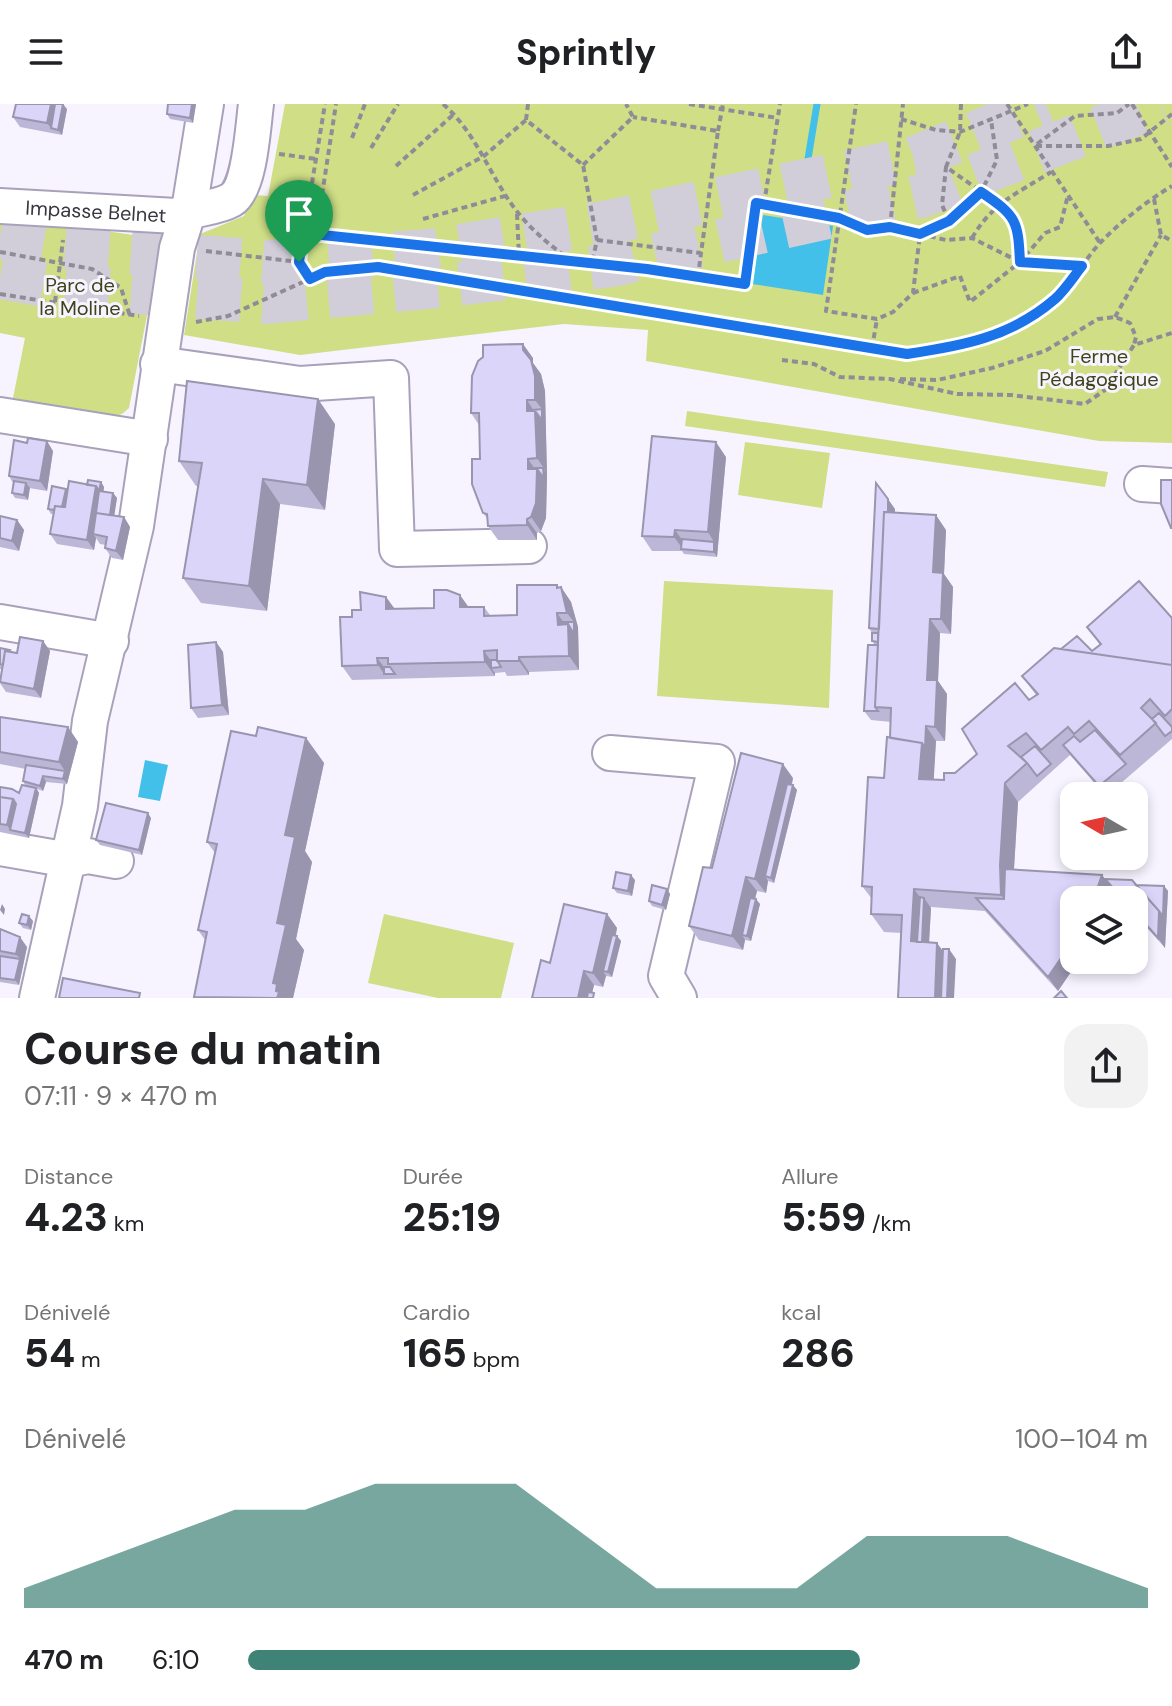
<!DOCTYPE html>
<html lang="fr">
<head>
<meta charset="utf-8">
<style>
	:root { --surface:#fff; --page:#f2f2f2; --text:#202124; --muted:#757577; --accent:#3f8377 }
	body { margin:0; font-family:"DM Sans",sans-serif; background:var(--page); color:var(--text); height:100vh; display:flex; flex-direction:column; font-size:30px; white-space:nowrap }
	* { box-sizing:border-box; margin:0 }
	p { font-size:26px; color:var(--muted) }
	.icon { flex:none; width:44px; height:44px; fill:none; stroke:currentColor; stroke-width:2; stroke-linecap:round; stroke-linejoin:round }
	.map { position:relative; height:894px; overflow:hidden }
	.drawer { display:flex; flex-direction:column; background:var(--surface); flex:1 }
	.drawer>* { flex:none }
	.needle { width:52px; rotate:279deg }
	.tools { position:absolute; left:1060px; top:678px; display:grid; gap:16px }
	.tools a { display:grid; place-items:center; width:88px; height:88px; border-radius:16px; background:var(--surface); box-shadow:0 4px 12px #0003; font-size:40px }
	.pin { position:absolute; display:grid; place-items:center; width:68px; height:68px; color:#fff; margin:-82px -34px; border-radius:50% 50% 50% 0; rotate:-45deg; box-shadow:0 0 8px #0007 }
	.pin .icon { rotate:45deg }
	.round { display:grid; place-items:center; flex:none; width:84px; height:84px; border-radius:24px; background:var(--page) }
	.headline { display:flex; align-items:center; justify-content:space-between; height:136px; padding:0 24px }
	h1 { font-size:44px; font-weight:800; line-height:60px }
	.stats { display:grid; grid-template-columns:repeat(3,1fr); gap:12px; height:136px; padding:8px 24px }
	.stats div { display:grid; align-content:center }
	.stats b { font-size:40px; font-weight:800 }
	.stats small { font-size:22px; font-weight:400 }
	.stats p { font-size:22px }
	.chart { height:224px; padding:16px 24px }
	.chart p { display:flex; justify-content:space-between }
	.chart svg { width:100%; height:144px; margin-top:8px; fill:var(--accent); opacity:.7 }
	ul { padding:0 24px; list-style:none; font-size:26px }
	li { display:grid; grid-template-columns:128px 96px 1fr; align-items:center; height:60px }
	li i { height:20px; border-radius:10px; background:var(--accent) }
	header { display:flex; justify-content:space-between; align-items:center; height:104px; padding:0 24px; background:var(--surface); font-size:36px; font-weight:800 }
	.map>svg:first-child { display:block }
	.green { fill:#d0de86 }
	.water { fill:#43c0ea }
	.lines { fill:none; stroke-linecap:round; stroke-linejoin:round }
	.stream { stroke:#43c0ea; stroke-width:7 }
	.highway-tunnel { stroke:#d1ced9; stroke-width:44; stroke-dasharray:44 22; stroke-linecap:butt }
	.minor-casing { stroke:#a9a1ba; stroke-width:38 }
	.path { stroke:#8f8c97; stroke-width:4; stroke-dasharray:6 4; stroke-linecap:butt }
	.minor { stroke:#fff; stroke-width:34 }
	.wall { fill:#bcb7d6 }
	.shaded-wall { fill:#9995ae }
	.building { fill:#dbd5f9; stroke:#9995ae; stroke-width:2 }
	.route-casing { stroke:#fff; stroke-width:16 }
	.route { stroke:#1a73e8; stroke-width:10 }
	.labels { text-anchor:middle; dominant-baseline:central; stroke-width:6; stroke-linejoin:round; paint-order:stroke }
	.street-label { font-size:20px; fill:#393640; stroke:#f7f4ff }
	.park-label { font-size:20px; fill:#3e431b; stroke:#f7f4ff }
</style>
</head>
<body>
<header><svg class="icon" aria-label="menu" viewBox="0 0 24 24"><path d="M4 6h16M4 12h16M4 18h16"/></svg>Sprintly<svg class="icon" aria-label="share" viewBox="0 0 24 24"><path d="M12 15V3M7 8l5-5 5 5M5 13v7h14v-7"/></svg></header>
<div class="map">
<svg width="1172" height="894" viewBox="0 0 1172 894">
	<rect width="100%" height="100%" fill="#f7f4ff"/>
	<!-- green -->
	<path class="green" d="M285,0h887v339l-73,-2 -453,-80 2,-31 -84,-6 -264,31 -116,-20 16,-101 44,-18 10,-21 14,1z
		M0,112l162,23 -33,169 -7,6 -11,3 -98,-19 12,-60 -25,-5z
		M687,307l421,61 -3,15 -420,-61z
		M745,338l85,11 -8,55 -84,-13z
		M664,477l169,9 -4,118 -172,-12z
		M384,810l130,29 -13,55h-63l-70,-15z"/>
	<!-- water -->
	<path class="water" d="M763,111l70,11 -10,69 -71,-11z
		M145,656l23,5 -8,36 -22,-4z"/>
	<g class="lines">
		<!-- stream -->
		<path class="stream" d="M798,116l19,-116"/>
		<!-- highway-tunnel -->
		<path class="highway-tunnel" d="M0,133l51,9 215,16 163,-11 180,-29 305,-64 132,-54
			M0,173l46,8 219,17 174,-16 173,-21 309,-69 240,-92"/>
		<!-- minor casing -->
		<g class="minor-casing">
			<g id="minor">
				<path id="s1" d="M0,102l176,10c17,-8 39,-7 55,-16 19,-11 22,-74 25,-96"/>
				<path d="M158,260l142,20 91,-6 6,171 132,-3"/>
				<path d="M0,311l150,24"/>
				<path d="M1142,380l30,2"/>
				<path d="M0,518l111,19"/>
				<path d="M610,649l107,9 -51,214 13,22"/>
				<path d="M0,744l69,12 19,-4 28,5"/>
				<path d="M37,894l43,-192 10,-85 46,-195 41,-278 12,-38 17,-106"/>
			</g>
		</g>
		<!-- path -->
		<path class="path" d="M443,0c29,25 43,61 63,92 17,27 40,47 66,65
			M528,0l-2,16 57,45 14,75 -5,23
			M689,0l89,14
			M961,0l-1,28 -14,35 53,37 20,22 1,36
			M1007,0l93,139
			M1132,0l40,63
			M901,15l35,11 24,2 68,-28
			M718,27l5,-27
			M352,34l13,-34
			M1037,40l38,-28 42,-3 12,-9
			M1036,42h72l33,-7 31,-25
			M371,44l27,-44
			M279,50l37,5
			M583,61l50,-48 -7,-13
			M396,62l58,-52
			M413,91l71,-39 42,-36
			M1154,95l7,36 11,6
			M764,100l16,-100
			M517,110l2,42
			M423,115l82,-23
			M949,117l32,-29 16,-32 -6,-40
			M890,123l13,-123
			M303,129l344,36 98,15 11,-81 8,1 75,14 28,12 23,-3 30,7 -7,59 -20,19 -16,7 -51,-8 30,-207
			M922,129l27,-12 -7,-16 4,-38
			M316,130l20,-130
			M920,130l26,6 26,-2 48,24 62,4
			M972,134c20,-35 46,-45 79,-66
			M597,136l104,13 17,-122 -85,-14
			M206,147l93,11
			M0,148l92,17 29,19 9,28
			M698,173l3,-24
			M310,175l-11,-17 26,-158
			M913,189l47,-17 10,26 50,-40 25,-29 15,-6 8,-32
			M0,190l139,22
			M55,198l8,-62
			M1115,213l46,-82
			M196,218l32,-6 97,-44 53,-5 529,87c58,-8 100,-16 147,-54 18,-15 30,-40 46,-57 20,-21 47,-42 72,-57
			M872,244l5,-29
			M782,256l32,4 26,13 50,2 67,15 54,1 74,9 20,-14 29,-45 38,-12
			M900,275l37,1 55,-12 53,-17 53,-32 17,-2 15,6 6,14 -2,8"/>
		<!-- minor -->
		<use href="#minor" class="minor"/>
	</g>
	<!-- wall -->
	<path class="wall" d="M168,0h28l-3,19 -23,-4 -3,-5z
		M67,5l-5,26 -42,-8 -7,-10z
		M533,254v5l8,11 4,17 2,92 -1,35 -5,13 -4,2v7h-39l-10,-14 -1,-8 -4,-5 -3,-54 -1,-34 -8,-12z
		M335,320l-10,86 -45,-6 -13,107 -66,-8 -18,-25 15,-92h-2l-17,-25z
		M53,347l-6,40 -18,-3 -1,12 -13,-2 -3,-5 1,-10 -4,-7z
		M726,353l-9,100 -33,-3 -2,-3h-30l-10,-15z
		M101,378l3,5 -1,5 10,1 4,5 -3,17 10,2 6,10 -7,33 -11,-2 -7,-10 1,-3 -6,-1 -4,-6 -2,12 -37,-6 -7,-10 4,-20h-3l-3,-5 18,-20 2,3 19,-7z
		M895,405v4l51,17 -2,44 9,13 -2,47 -11,-1 -2,48 9,13 -2,47h-9l-3,39h11l11,-7 22,-19 52,-54 7,-5 -14,-19 70,-25 8,-6 -13,-18 85,-9v121l-66,57 -36,-41 -52,47 -4,68 88,5 3,4 31,6 28,1 4,5 -3,57 -31,-35v-13h-12l-10,-11 -38,71h5l-21,31 -73,-80 -54,-4 -2,36 27,16 -54,-26 -18,-1 -13,-18 1,-15 -10,-13 22,-108 6,-40 1,-16 -20,-2 -7,-9 11,-66 -3,-4v-8l-3,-5z
		M0,412l17,4 7,10 -5,21 -19,-4z
		M557,481l2,3 2,-1 10,15 7,25 1,43 -50,2v3l-22,1 -2,-4 -10,1v3l-143,4 -10,-14 10,-49 9,-7 25,-13 9,12 89,-2 6,8h27z
		M43,537l7,10 -9,47 -35,-6 -6,-9 2,-14h-2v-21l17,5z
		M216,538l7,10 6,63 -31,3 -7,-10z
		M0,613l68,10 10,15 -11,42 -21,-2 -3,9 -6,-2 2,4 -10,45 -29,-6v-45l19,6 6,-8 -2,-4 3,-12 -26,-5z
		M256,632l50,2 18,25 -19,88 7,11 -16,77 8,11 -11,48h-99l11,-58 -7,-10 17,-77 -8,-11z
		M793,674l-1,7 5,5 -23,93 -6,-2 -2,12 -9,-2 -2,8 5,5 -9,37 -6,-1 -2,10 -44,-10 -10,-14 23,-58z
		M151,714l-9,37 -42,-10 -4,-5z
		M635,776l-3,16 -15,-3 -4,-5z
		M667,785l3,5 -4,16 -14,-4 -3,-5z
		M607,810l10,14 -1,7 5,6 -9,36 -6,-1 -3,11 -9,-2 -2,8 -42,-30z
		M33,817l-2,9 -8,-2 -4,-5z
		M0,825l27,18 -8,38 -19,-3z"/>
	<!-- shaded-wall -->
	<path class="shaded-wall" d="M51,0h8l-8,24 -4,-5z
		M63,0l4,5 -5,26 -4,-5z
		M192,0h4l-3,19 -3,-5z
		M523,240l10,14v5l8,11 4,17 2,82 -10,-15 -10,-47v-11l8,13 7,-4 -7,-9 -12,-50z
		M318,295l17,25 -10,86 -18,-25z
		M47,337l6,10 -6,40 -7,-10z
		M716,338l10,15 -9,100 -3,-5v-10l-6,-10z
		M528,355l9,13v-3l6,-1 4,5 -1,45 -5,13 -10,-14z
		M263,375l17,25 -13,107 -18,-25z
		M101,378l3,5 -1,9 -4,-5z
		M26,379l4,5 -2,12 -4,-5z
		M96,382l7,10 -10,38 3,4 -2,12 -7,-10z
		M66,385l3,5 -4,22 -3,-5z
		M113,389l4,5 -4,26 -4,-5z
		M888,395l7,10 -6,138z
		M936,411l10,15 -2,44 9,13 -2,47 -10,-15 -8,-47z
		M124,413l6,10 -7,33 -7,-9z
		M527,415l10,14v7l-10,-15z
		M17,416l7,10 -5,21 -7,-10z
		M675,426l10,14 -2,5 -9,-12z
		M557,481l5,7 -1,-5 10,15 7,25 1,43 -10,-14 -1,-32 6,-2 -7,-9 -10,-25z
		M460,491l10,14 -10,-2z
		M386,493l10,14 -10,-2z
		M557,509l10,14 -9,-2z
		M930,515l10,14 -2,48 9,13 -2,47 -10,-14 -8,-47z
		M43,537l7,10 -9,47 -7,-9z
		M216,538l7,10 6,63 -7,-10z
		M484,547l10,14 -3,3 4,5v3l-10,-14z
		M519,553l10,15v3l-10,-14z
		M377,554l11,14 -4,2 -6,-9z
		M926,622l10,15 -3,52 -14,-14 3,-36z
		M68,623l10,15 -11,42 -4,-5 2,-8 -6,-9z
		M306,634l18,25 -19,88 7,11 -16,77 8,11 -11,48h-16l-4,-15 4,-60 8,-88z
		M783,660l10,14 -24,100 -4,-2 3,5 -2,12 -11,-14z
		M43,672l3,6 -3,9 -3,-5z
		M1005,679l13,19 -5,82 1,29 -13,-18 -1,-30z
		M793,681l4,5 -23,93 -3,-5z
		M36,684l3,5 -10,45 -4,-5z
		M13,695l7,10 -10,21 -3,-5z
		M148,709l3,5 -9,37 -3,-5z
		M631,771l4,5 -3,16 -4,-5z
		M1102,771l10,14 -4,11h-15z
		M746,773l11,14 -11,44h-4l3,5 -2,10 -11,-14z
		M1164,782l4,5 -3,57 -7,-10 1,-27z
		M667,785l3,5 -4,16 -4,-5z
		M914,785l10,14v-5l7,10 -3,52 -17,-19z
		M756,795l4,5 -9,37 -4,-5z
		M2,800l3,5 -1,6 -4,-5z
		M607,810l10,14 -10,44 -4,-1 3,5 -3,11 -10,-14z
		M29,812l4,5 -2,9 -4,-5z
		M617,832l4,5 -9,36 -4,-5z
		M20,833l7,10 -8,38 -4,-5 5,-21 -4,-5z
		M1074,835v21h5l-21,31 -10,-14z
		M937,839l12,16v-10l7,10 -2,39h-19z
		M584,867l10,14 -3,13h-13z"/>
	<!-- building -->
	<path class="building" d="M16,0h35l-4,19 -34,-6z
		M55,0h8l-5,26 -7,-2z
		M168,0h24l-2,14 -23,-4z
		M523,240v6l8,10 4,16v24h-8v11h8l2,47 -9,1v10h9l-1,34 -5,14 -4,2v6l-39,1 -1,-12 -4,-1 -11,-29v-25h8l-1,-46h-8l1,-37 6,-15 5,-4v-12z
		M187,277l131,18 -11,86 -44,-6 -14,107 -66,-8 19,-115 -23,-2z
		M542,305v11l-7,-9h-2v-1z
		M652,332l64,6 -8,90 -33,-2 -1,7 -32,-1z
		M28,334l19,3 -7,40 -31,-5 5,-36 13,3z
		M534,364h9l1,10 -7,-9h-3z
		M88,376l13,2 -2,9 -3,-5 -9,-1z
		M1161,376h11v48h-1l-10,-24z
		M14,377l12,2 -2,12 -12,-2z
		M69,377l27,5 -9,54 -37,-6 5,-28 10,1z
		M876,379l12,16v13h-4l-5,117 -10,-1z
		M52,382l14,3 -4,18 -7,-1 -1,4 -6,-1z
		M99,387l14,2 -3,22 -14,-2z
		M884,408l52,3 -3,57 10,1 -2,46h-11l-3,61h10l-2,47 -9,-1 -1,21 -3,-4 -32,-5 1,-30 -16,-1z
		M96,409l28,4 -8,34 -11,-3 2,-11 -14,-3z
		M0,412l17,4 -5,21 -12,-3z
		M682,435l32,3v10l-33,-3z
		M1139,477l33,37v47l-111,-16 16,-13 15,15 9,-7 -14,-17z
		M517,481h40v3l4,-1 6,26h-10l1,12 10,-1 1,32 -50,1v4h-22v-11l-13,1 1,11 -97,2v-6h-11l1,7 -36,1 -2,-49h12v-7h9l-1,-18 26,5v12l48,-1v-18h13l13,5v12h24v9l33,-1z
		M564,518h10v12l-6,-10h-4z
		M872,529h6v9l-6,-1z
		M20,533l23,4 -9,48 -34,-7 5,-31 12,2z
		M216,538l6,63 -31,3 -3,-63z
		M868,541h10l-3,62 3,4h-14z
		M0,544l10,2 -1,1h-4l-2,14 -3,-1z
		M1054,544l118,17v44l-7,7 -15,-17 -9,9 15,15 -36,32 -31,-34 -15,13 -6,-7 -27,23 -15,-17 -18,13 19,17 -22,20 -5,82 1,30 -87,-6 -3,52 26,2 -2,55h-37l4,-83 -31,-1 1,-27 -10,-1 6,-109 16,1 3,-41 35,6 -3,36 25,1v-7h11l22,-19 -15,-25 53,-46 14,17 9,-6 -16,-18z
		M491,556h6l4,7 -10,1z
		M384,563h6l5,7h-11z
		M1159,609l13,14v4l-7,5 -13,-17z
		M0,613l68,10 -9,35 -59,-10z
		M258,623l48,11 -21,97 10,2 -18,86 9,2 -13,58 4,1 -1,7 3,1 -2,6 -83,-1 13,-65 -9,-2 19,-86 -10,-2 24,-111 25,5z
		M1095,626l31,34 -27,22 -36,-41 11,-9 6,6z
		M1035,642l16,18 -14,12 -10,-13 -6,-6z
		M741,649l42,11 -28,115 -9,-2 -14,59 -43,-10 14,-59 9,1z
		M26,661l39,6 -2,8 -20,-3 -3,10 -17,-5z
		M787,680l6,1 -22,93 -6,-2z
		M22,681l14,3 -11,45 -15,-3 6,-26 -3,-5 -13,-2v-10l12,2 7,4z
		M0,693l13,2 -6,26 -7,-1z
		M106,699l42,10 -9,37 -43,-10z
		M1005,765l97,6 -9,25h-19v39l-26,38 -72,-79 28,1z
		M616,768l15,3 -3,16 -15,-3z
		M1105,775l27,1 27,31 -1,27 -24,-27v-11h-10z
		M652,781l15,4 -5,16 -13,-4z
		M1136,781l28,1 -1,30 -4,-5z
		M920,793l4,1 -2,44h-5z
		M750,794l6,1 -9,37 -5,-1z
		M564,800l43,10 -14,59 -9,-2 -6,27h-46l9,-38 9,3z
		M22,810l7,2 -2,9 -8,-2z
		M0,825l20,8 -4,17 -16,-3z
		M612,831l5,1 -9,36 -5,-1z
		M943,845h6l-2,49h-6z
		M0,852l20,3 -5,21 -15,-2z
		M63,874l77,15 -1,5h-80z
		M1061,887l6,7h-13z
		M588,888l6,1 -1,5h-6z"/>
	<g class="lines">
		<!-- route casing -->
		<g class="route-casing">
			<path id="route" d="M981,88c36,24 37,29 39,70l62,4c-8,10 -17,24 -27,33 -44,38 -93,47 -148,55l-529,-87 -53,5 -15,7 -11,-17 4,-29 344,36 98,15 11,-81 83,15 28,12 23,-3 30,7 29,-13z"/>
		</g>
		<!-- route -->
		<use href="#route" class="route"/>
	</g>
	<g class="labels">
		<!-- street labels -->
		<g class="street-label">
			<text stroke="none"><textPath href="#s1" startOffset="96">Impasse Belnet</textPath></text>
		</g>
		<!-- park labels -->
		<g class="park-label">
			<text x="80" y="181">Parc de<tspan x="80" dy="23">la Moline</tspan></text>
			<text x="1099" y="252">Ferme<tspan x="1099" dy="23">Pédagogique</tspan></text>
		</g>
	</g>
</svg>
<div class="tools">
<a><svg class="needle" viewBox="-14 -14 28 28"><path d="M0-13l5 13h-10z" fill="#e53935"/><path d="M0 13l5-13h-10z" fill="#757577"/></svg></a>
<a><svg class="icon" aria-label="layers" viewBox="0 0 24 24"><path d="M12 4l9 5-9 5-9-5zM3 14l9 5 9-5"/></svg></a>
</div>
<div class="pin" style="left:299px;top:158px;background:#1e9e55"><svg class="icon" aria-label="arrive" viewBox="0 0 24 24"><path d="M6 21V4h12l-3 4 3 4H6"/></svg></div>
</div>
<section class="drawer">
<div class="headline"><div><h1>Course du matin</h1><p>07:11 · 9 × 470 m</p></div><a class="round"><svg class="icon" aria-label="share" viewBox="0 0 24 24"><path d="M12 15V3M7 8l5-5 5 5M5 13v7h14v-7"/></svg></a></div>
<div class="stats">
<div><p>Distance</p><b>4.23<small> km</small></b></div>
<div><p>Durée</p><b>25:19</b></div>
<div><p>Allure</p><b>5:59<small> /km</small></b></div>
</div>
<div class="stats">
<div><p>Dénivelé</p><b>54<small> m</small></b></div>
<div><p>Cardio</p><b>165<small> bpm</small></b></div>
<div><p>kcal</p><b>286</b></div>
</div>
<div class="chart"><p><span>Dénivelé</span>100–104 m</p>
<svg viewBox="0 0 160 44" preserveAspectRatio="none"><path d="M0 44V38L10 30L20 22L30 14L40 14L50 6L60 6L70 6L80 22L90 38L100 38L110 38L120 22L130 22L140 22L150 30L160 38V44z"/></svg>
</div>
<ul>
<li><b>470 m</b>6:10<i style="width:68%"></i></li>
</ul>
</section>
</body>
</html>
